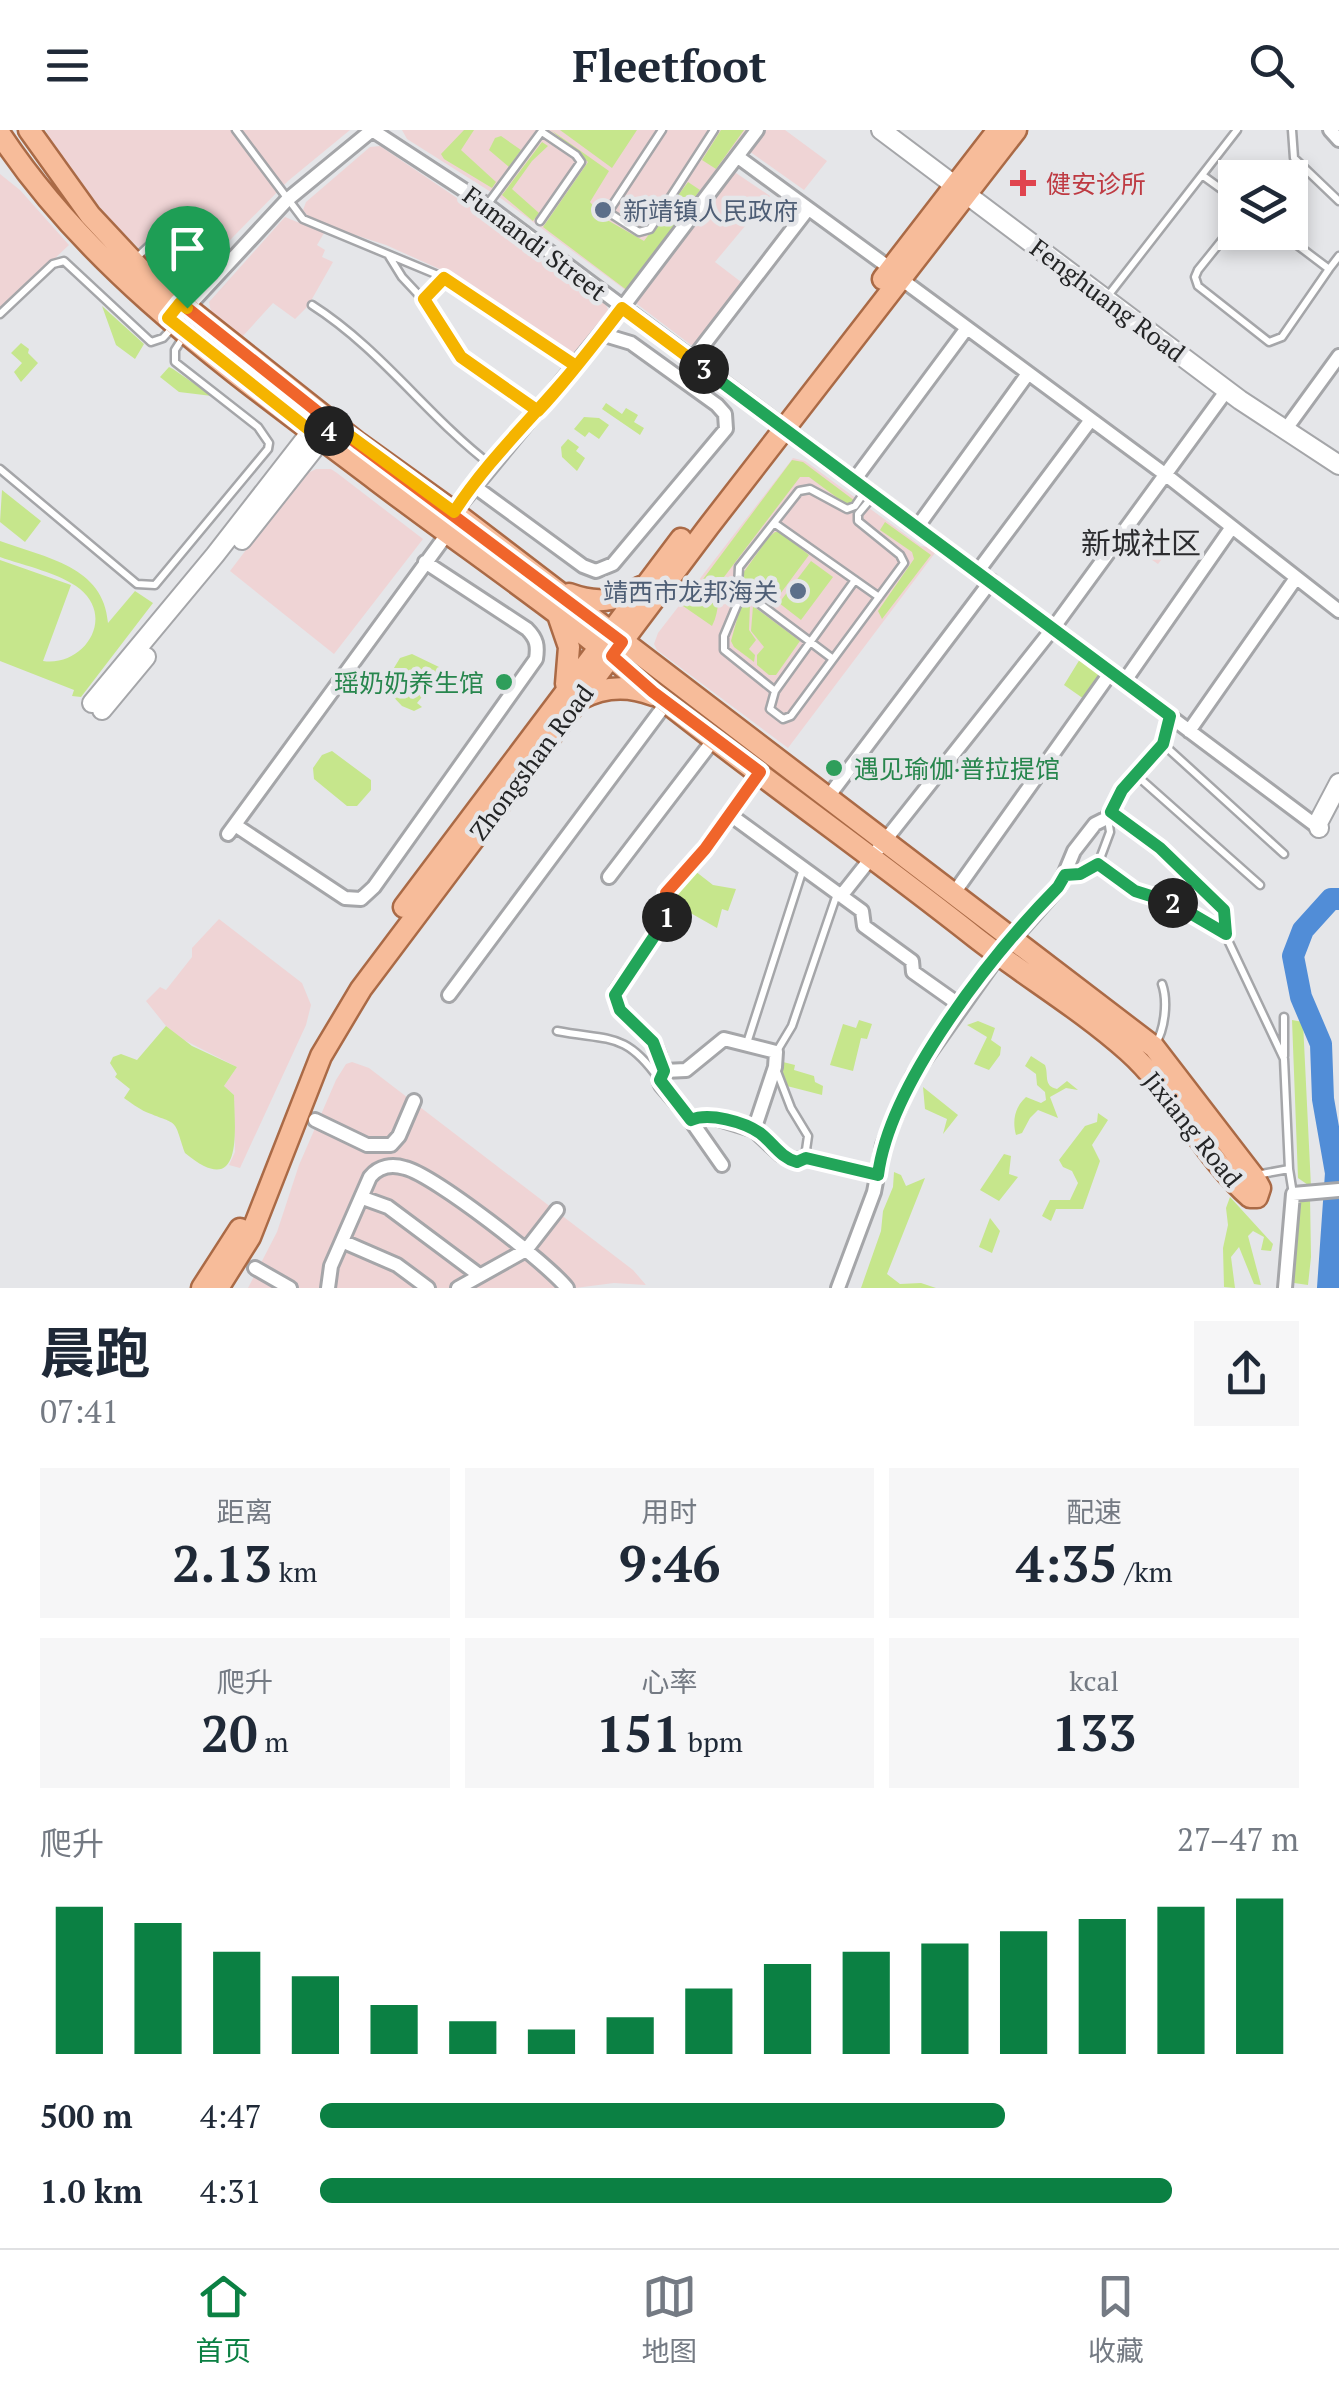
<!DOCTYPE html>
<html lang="zh">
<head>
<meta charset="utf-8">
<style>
	:root { --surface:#fff; --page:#f6f6f7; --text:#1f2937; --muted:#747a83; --line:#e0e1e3; --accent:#0b8043 }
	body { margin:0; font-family:"PT Serif","Noto Sans SC",serif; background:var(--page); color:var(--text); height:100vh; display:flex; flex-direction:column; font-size:38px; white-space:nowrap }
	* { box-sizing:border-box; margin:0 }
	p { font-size:32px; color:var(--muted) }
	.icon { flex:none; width:55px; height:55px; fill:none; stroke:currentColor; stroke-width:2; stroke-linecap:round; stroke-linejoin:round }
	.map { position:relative; height:1158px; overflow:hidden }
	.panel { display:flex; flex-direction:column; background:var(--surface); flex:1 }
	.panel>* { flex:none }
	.fabs { position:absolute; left:1218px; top:30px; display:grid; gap:20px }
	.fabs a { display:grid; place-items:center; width:90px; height:90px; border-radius:0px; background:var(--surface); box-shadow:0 5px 15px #0003; font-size:50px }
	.pin { position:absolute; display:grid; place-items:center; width:85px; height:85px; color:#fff; margin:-102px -42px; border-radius:50% 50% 50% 0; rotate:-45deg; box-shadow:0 0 10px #0007 }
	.pin .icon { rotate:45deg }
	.km { position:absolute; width:50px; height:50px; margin:-25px; border-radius:50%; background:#222; color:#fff; font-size:28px; line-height:50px; text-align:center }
	.round { display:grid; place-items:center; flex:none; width:105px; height:105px; border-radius:0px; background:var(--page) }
	.headline { display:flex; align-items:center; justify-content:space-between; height:170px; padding:0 40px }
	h1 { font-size:55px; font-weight:700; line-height:75px }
	.metrics { display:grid; grid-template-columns:repeat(3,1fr); gap:15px; height:170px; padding:10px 40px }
	.metrics div { display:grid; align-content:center; border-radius:0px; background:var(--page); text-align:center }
	.metrics b { font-size:50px; font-weight:700 }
	.metrics small { font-size:28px; font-weight:400 }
	.metrics p { font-size:28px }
	.chart { height:280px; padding:20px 40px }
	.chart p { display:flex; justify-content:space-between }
	.chart svg { width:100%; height:180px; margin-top:10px; stroke:var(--accent); stroke-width:6 }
	ul { padding:0 40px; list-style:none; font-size:32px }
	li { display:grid; grid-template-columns:160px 120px 1fr; align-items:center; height:75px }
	li i { height:25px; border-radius:12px; background:var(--accent) }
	header { display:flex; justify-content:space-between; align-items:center; height:130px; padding:0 40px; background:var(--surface); font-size:45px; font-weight:700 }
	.menu { display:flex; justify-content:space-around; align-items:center; height:140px; border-top:2px solid var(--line); background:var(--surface); font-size:28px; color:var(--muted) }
	.menu a { display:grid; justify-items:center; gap:5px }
	.menu .active { color:var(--accent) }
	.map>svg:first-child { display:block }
	.commercial { fill:#efd4d5 }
	.green { fill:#c6e68c }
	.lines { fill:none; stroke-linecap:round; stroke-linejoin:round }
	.river { stroke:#518dd7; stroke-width:22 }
	.lane-casing { stroke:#a5a6a9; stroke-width:11 }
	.street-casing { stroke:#a5a6a9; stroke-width:18 }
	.secondary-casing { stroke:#a5a6a9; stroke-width:22 }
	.primary-casing { stroke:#aa6a46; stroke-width:25 }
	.lane { stroke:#fff; stroke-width:6 }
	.street { stroke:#fff; stroke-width:12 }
	.secondary { stroke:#fff; stroke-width:18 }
	.primary { stroke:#f7bc9a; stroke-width:20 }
	.split-1-casing { stroke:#fff; stroke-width:20 }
	.split-2-casing { stroke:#fff; stroke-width:20 }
	.split-3-casing { stroke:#fff; stroke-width:20 }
	.split-4-casing { stroke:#fff; stroke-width:20 }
	.split-5-casing { stroke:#fff; stroke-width:20 }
	.split-1 { stroke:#f0652b; stroke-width:12 }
	.split-2 { stroke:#22a559; stroke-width:12 }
	.split-3 { stroke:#22a559; stroke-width:12 }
	.split-4 { stroke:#f5b400; stroke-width:12 }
	.split-5 { stroke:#f5b400; stroke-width:12 }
	.health-dot { fill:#e0444e; stroke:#e5e6e9; stroke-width:4 }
	.service-dot { fill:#5c6f8a; stroke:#e5e6e9; stroke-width:4 }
	.leisure-dot { fill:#2e9e5b; stroke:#e5e6e9; stroke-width:4 }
	.labels { text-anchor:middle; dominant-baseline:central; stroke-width:9; stroke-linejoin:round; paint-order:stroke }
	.health-label { font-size:25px; fill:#be3a42; stroke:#e5e6e9; text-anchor:start }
	.service-label { font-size:25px; fill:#4e5e75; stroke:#e5e6e9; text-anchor:start }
	.street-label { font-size:25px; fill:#242526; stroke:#e5e6e9 }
	.leisure-label { font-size:25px; fill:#27864d; stroke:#e5e6e9; text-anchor:end }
	.quarter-label { font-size:30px; fill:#2c2c2f; stroke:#e5e6e9 }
</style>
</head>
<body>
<header><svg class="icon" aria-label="menu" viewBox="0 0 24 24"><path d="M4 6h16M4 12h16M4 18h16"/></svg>Fleetfoot<svg class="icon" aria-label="search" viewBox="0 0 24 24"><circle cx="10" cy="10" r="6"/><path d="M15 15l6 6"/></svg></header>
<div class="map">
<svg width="1339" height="1158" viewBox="0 0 1339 1158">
	<rect width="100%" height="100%" fill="#e5e6e9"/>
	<!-- commercial -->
	<path class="commercial" d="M46,0h304l-62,51 -104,106 -6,-1 -64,-62 -61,-74z
		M402,0h345l-119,162 -126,-93 -95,-60z
		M763,0h22l42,31 -23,29 -55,-39z
		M380,16l154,104 72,55 3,7 -33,47 -7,-1 -125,-87 -58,-26 -71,-23 -9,-8 -3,-4 3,-8 64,-55z
		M736,43l34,23 -55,66 30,23 -47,59 -7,1 -54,-41v-5l93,-125z
		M0,44l20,16 49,55 -69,65z
		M285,87l39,16 -7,12 8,5 -3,7 11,5 -25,44 -13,13 -22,-16 -31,34 -31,-25 -2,-10z
		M793,328l12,3 116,85 17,3 -150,199 -131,-98 -3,-6 4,-11z
		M316,339h15l6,4 86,66 -89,115 -104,-83 72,-95z
		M1137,399l30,23 -9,12 -31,-21z
		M219,789l83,64 9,22 -5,20 -66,143 -11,-3 6,-13 -1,-57 -10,-9 13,-19 -55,-28 -16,-13 -20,-25 14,-14 6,3 26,-33v-9z
		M352,932l17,6 264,202 13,15 -32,-2 -39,5h-327l29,-56 22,-67 37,-85 10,-16z"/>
	<!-- green -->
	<path class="green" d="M464,0h14h-4l-13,20 35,32 -4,6 -48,-29 -3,-5z
		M551,0l58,41 -19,31 6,7 -1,4 49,28 44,-59 12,8 -72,101 -85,-64 45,-65z
		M560,0h77l-25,38z
		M721,0h23l-28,39 -14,-9z
		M501,6l20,14 -12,17 -20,-17 6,-12z
		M542,12l6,4 -16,15 -20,28 27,24 -6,8 -31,-26z
		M102,176l42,38 -9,15 -19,-14z
		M21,213l8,6 -1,4 10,10 -17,19 -7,-10 8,-9 -11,-10z
		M169,237l4,2 39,27 -33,-4 -19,-15z
		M606,273l16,11 4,-6 12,7 -4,7 10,6 -4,7 -38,-26z
		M584,287l15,1 10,7 -10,14 -10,-7 -4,5 -11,-8z
		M568,309l11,8 -3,4 9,7 -8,13 -15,-14 -1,-10z
		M792,330l11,2 52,39 -8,4 -38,-28h-9l-76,100c-8,17 -3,32 -12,49l-29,-20z
		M2,360l39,31 -16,21 -25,-20z
		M885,392l46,33 -49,64 -4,-8 36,-52 -2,-7 -32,-22z
		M775,402h5l29,23 -37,50 -28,-18 -3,-11 27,-38z
		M0,411c46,17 104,25 108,82l27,-32 18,12 -72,94 -9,-1 2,-6 -74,-29v-101l71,25 -28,76c40,6 73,-42 37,-72 -20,-16 -55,-23 -80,-32z
		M811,431l22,16 -32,43 -22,-17z
		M742,471l8,3 -1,26 7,10 -7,9 6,6 -1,7 -20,-15 -3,-6z
		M753,476l47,35 -24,34h-7l-12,-10v-10l7,-8 -13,-16z
		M412,524l27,13 5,10 -3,8 -6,-4 -18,22 5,4 -8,4 -12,-5 -19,-20 17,-28z
		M1080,529l21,14 -17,26 -20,-14z
		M332,621l39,29v10l-14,16h-10l-33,-27 -1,-11 9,-13z
		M695,741l18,14 23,4 -8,22 -6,-2 -5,19 -46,-26 -1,-7z
		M859,890l13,4 -5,15 -6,-1 -8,33 -23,-6 13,-41 13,4z
		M1292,890l11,2 8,165 -13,-9z
		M978,891l17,7 -4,12 10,7 -1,8 -11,15 -15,-6 13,-27 -20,-12z
		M166,896l26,20 45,21 -13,19 10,9c1,38 9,106 -49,58 -12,-36 -5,-27 -39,-41 -7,-3 -16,-10 -22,-14l6,-9 -15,-12 2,-3 -7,-11 3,-6 8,-3 16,6z
		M1031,926l14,9c4,10 -2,21 12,24l10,-8 11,9 -12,-2 -16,9 8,21 -20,-8 -8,8 -8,15 -6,2c-4,-15 -1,-28 10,-38l15,6 5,-3 -1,-8 -8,-7 -1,-11 -11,-8z
		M779,931l16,4 -1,5 20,6 1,6 8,4 -1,9 -35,-9z
		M923,957l35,28 -15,19 4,-15 -22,-10z
		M1098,983l10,7 -16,25 8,16 -17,48h-27l-5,12 -9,-5 8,-16h20l8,-17 -6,-12 -9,-4 -4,-7 26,-34 12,-4z
		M1004,1024l7,2 -2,18 9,3 -19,24 -19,-11z
		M894,1042l7,3 5,11 19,-8 -38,96 13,10 21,-1 15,5h-75l20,-57 2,-20 10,-24z
		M1230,1067l43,47 -2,7 -10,-1 3,-13 -11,-6 -5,5 13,49 -7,-1 -15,-37 -8,10 4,31 -11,-1 -1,-39 5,-23 -2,-17z
		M1310,1067l1,60 -3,28 -14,-2 6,-84z
		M990,1088l10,13 -8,22 -13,-6z"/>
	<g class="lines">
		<!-- river -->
		<path class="river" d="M1328,1158l8,-115 -13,-74 -2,-55 -20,-47 -8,-41 10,-26 28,-31h8"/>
		<!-- lane casing -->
		<g class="lane-casing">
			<path id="lane" d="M236,0l67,89 142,59 130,88
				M662,0l-54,82 31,20 11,-3 64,-99
				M1292,0l2,28 45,43
				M1202,45l35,-45
				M487,75l55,-74
				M540,91l41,-59 -5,-7 -34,-23
				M1235,94l-37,46 -3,7 3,9 71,56 13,-5 47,-68
				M1280,102l49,37 10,-13
				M389,126l13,21 29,31 30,49 76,53
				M135,129l46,-43 11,3 13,13
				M1111,162l91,-117 33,24
				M424,169l21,-21
				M312,175c69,44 115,111 179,160
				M0,184l53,-50 11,-3 87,81 12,-4 11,-12
				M0,339l137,115 18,1 113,-136 1,-6 -11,-16 -83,-65v-12l9,-14
				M866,360l-11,16 -8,3 -37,-20 -11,2 -60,76 -2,38 -13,31v14l51,41 -5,18 13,10 8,-3 113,-153 -4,-8 -42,-34v-7l16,-19
				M774,393l105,74
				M738,462l14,6 81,61
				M775,561l80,-111
				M1163,614l121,110
				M1135,644l125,111
				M1111,683l49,36 64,61 2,23
				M1098,734l37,27 46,16 44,27 59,125 5,110 4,25
				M1066,745l14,-1 18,-10 12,-32 -2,-13
				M1284,887v39
				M557,901c52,10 68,0 102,48
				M747,913l56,-174
				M1155,915c10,-16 13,-44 7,-61
				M777,921l15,-25 45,-132
				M776,939l15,39 17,28 -3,21
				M1256,1045l33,-6"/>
		</g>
		<!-- street casing -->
		<g class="street-casing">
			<path id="street" d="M372,0l115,75 832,623
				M1330,0l9,10
				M738,27l153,112
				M901,149l265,196 173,136
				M187,178l100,-108 85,-70
				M692,230l116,-151
				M1291,292l48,-66
				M855,349l112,-151
				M474,356l109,80 13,5 17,-7 113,-135 -1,-15 -8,-9 -86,-62 -30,-9
				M454,382l168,-204 135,-178
				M918,396l109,-151
				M978,441l112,-150
				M1124,552l108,-155
				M1189,601l107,-153
				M760,642l-64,88 -30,33 1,24 -50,73c-6,23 22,35 35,51 7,8 8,20 12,30l22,-1 38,-31 52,13 -1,15 -21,63 26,24 13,7 12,-3 73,17
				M828,667l163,-216
				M729,684l133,97 2,15 48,35 1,11 48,34
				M235,695l110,73 16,1 13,-12 162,-228c2,-13 1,-20 -9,-30l-102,-67
				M228,704l219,-300
				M609,747l106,-139
				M954,763l157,-221
				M841,766l213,-269 173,-237
				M449,865l218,-293
				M664,941l-5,9 2,5 26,30 35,50
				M315,990l52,25h24l8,-9 15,-35
				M691,990l21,-3 42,13
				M363,1068l25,9 91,68
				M344,1112l53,23 31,23
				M255,1138l35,20
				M328,1158l3,-22 39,-89c9,-11 22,-13 35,-9 29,7 142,95 162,120
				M458,1158l68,-38 31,-40
				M838,1158l36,-96 9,-47 30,-69 85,-120 61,-69 15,-36 21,-27 12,-6 15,-28 41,-46 7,-28
				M1285,1158l8,-94 46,-4"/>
		</g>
		<!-- secondary casing -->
		<g class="secondary-casing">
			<path id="secondary" d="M881,0l359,270 99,65
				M242,410l86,-109
				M92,573l123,-148 105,-135
				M102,580l44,-53
				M1319,698l-1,-5 21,-40"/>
		</g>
		<!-- primary casing -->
		<g class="primary-casing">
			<path id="primary" d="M0,4c94,143 242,244 376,346 62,47 125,91 187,138 31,23 59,49 89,73 106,85 217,162 323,246 50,39 106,72 153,114 47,42 74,104 122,146h7l3,-9 -6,-11 -100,-130 -700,-535 -96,-69 -212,-168 -56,-60 -61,-85
				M883,149l115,-149
				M569,464c27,10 47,8 72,-7
				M558,485l11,32 -3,37
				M580,569c24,-13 48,-14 73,-4
				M404,777l277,-368
				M202,1158l38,-59
				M218,1158l32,-51 71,-181 40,-67 348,-463 307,-396"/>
		</g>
		<!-- lane -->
		<use href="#lane" class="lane"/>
		<!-- street -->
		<use href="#street" class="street"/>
		<!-- secondary -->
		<use href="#secondary" class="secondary"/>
		<!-- primary -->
		<use href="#primary" class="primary"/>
	</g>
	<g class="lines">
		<!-- split-1 casing -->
		<g class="split-1-casing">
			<path id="split-1" d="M187,178l171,136 264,198 -10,14 41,36 107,80 -55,77 -39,44 1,24"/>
		</g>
		<!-- split-2 casing -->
		<g class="split-2-casing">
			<path id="split-2" d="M667,787l-52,78 5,15 33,32 11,29 -4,9 31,40c18,-8 53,2 69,13 14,11 20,24 37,29l9,-4 72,17c12,-93 115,-222 180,-288l7,-12 15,-1 18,-10 37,27 38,12"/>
		</g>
		<!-- split-3 casing -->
		<g class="split-3-casing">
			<path id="split-3" d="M704,239l466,347 -7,28 -41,46 -11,22 49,36 64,62 2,24 -53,-31"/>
		</g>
		<!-- split-4 casing -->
		<g class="split-4-casing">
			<path id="split-4" d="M329,301l5,-7 120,88c34,-53 82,-97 122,-146l-132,-88 -20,21 37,58 77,54c30,-32 57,-68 84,-103l82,61"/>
		</g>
		<!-- split-5 casing -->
		<g class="split-5-casing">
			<path id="split-5" d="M187,178l-7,-5 -12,15 154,122 7,-9"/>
		</g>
		<!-- split-1 -->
		<use href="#split-1" class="split-1"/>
		<!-- split-2 -->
		<use href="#split-2" class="split-2"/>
		<!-- split-3 -->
		<use href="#split-3" class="split-3"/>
		<!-- split-4 -->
		<use href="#split-4" class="split-4"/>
		<!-- split-5 -->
		<use href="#split-5" class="split-5"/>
	</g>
	<!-- markers -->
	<path class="health-dot" d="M1018 38h10v10h10v10h-10v10h-10v-10h-10v-10h10z"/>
	<g class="service-dot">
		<circle cx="603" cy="80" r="10"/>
		<circle cx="798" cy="461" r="10"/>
	</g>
	<g class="leisure-dot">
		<circle cx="504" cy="552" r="10"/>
		<circle cx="834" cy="638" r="10"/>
	</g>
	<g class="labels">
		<!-- health labels -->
		<g class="health-label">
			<text x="1046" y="53">健安诊所</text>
		</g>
		<!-- service labels -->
		<g class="service-label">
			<text x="623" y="80">新靖镇人民政府</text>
			<text x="778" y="461" text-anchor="end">靖西市龙邦海关</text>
		</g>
		<!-- street labels -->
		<g class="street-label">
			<text transform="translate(535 113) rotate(37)">Fumandi Street</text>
			<text transform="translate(1108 170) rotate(37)">Fenghuang Road</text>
			<text transform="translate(531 632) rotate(-53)">Zhongshan Road</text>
			<text transform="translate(1193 999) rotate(51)">Jixiang Road</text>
		</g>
		<!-- leisure labels -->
		<g class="leisure-label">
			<text x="484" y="552">瑶奶奶养生馆</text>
			<text x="854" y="638" text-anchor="start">遇见瑜伽·普拉提馆</text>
		</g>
		<!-- quarter labels -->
		<g class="quarter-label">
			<text x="1141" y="413">新城社区</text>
		</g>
	</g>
</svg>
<div class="fabs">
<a><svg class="icon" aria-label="layers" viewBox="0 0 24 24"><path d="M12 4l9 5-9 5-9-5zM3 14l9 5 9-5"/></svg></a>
</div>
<div class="pin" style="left:187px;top:178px;background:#1e9e55"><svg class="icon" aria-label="arrive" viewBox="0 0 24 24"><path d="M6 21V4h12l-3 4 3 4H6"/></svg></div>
<b class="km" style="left:667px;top:787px">1</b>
<b class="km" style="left:1173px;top:773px">2</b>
<b class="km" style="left:704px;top:239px">3</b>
<b class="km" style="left:329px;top:301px">4</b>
</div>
<section class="panel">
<div class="headline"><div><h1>晨跑</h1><p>07:41</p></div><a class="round"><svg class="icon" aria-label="share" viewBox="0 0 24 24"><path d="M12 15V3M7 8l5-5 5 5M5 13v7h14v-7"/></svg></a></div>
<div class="metrics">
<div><p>距离</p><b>2.13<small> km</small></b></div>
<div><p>用时</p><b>9:46</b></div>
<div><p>配速</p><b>4:35<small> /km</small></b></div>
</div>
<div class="metrics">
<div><p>爬升</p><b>20<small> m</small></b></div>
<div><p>心率</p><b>151<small> bpm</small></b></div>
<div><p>kcal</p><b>133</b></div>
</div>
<div class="chart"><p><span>爬升</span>27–47 m</p>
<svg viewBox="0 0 160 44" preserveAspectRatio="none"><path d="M5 44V8M15 44V12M25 44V19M35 44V25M45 44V32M55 44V36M65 44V38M75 44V35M85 44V28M95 44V22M105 44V19M115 44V17M125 44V14M135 44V11M145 44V8M155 44V6"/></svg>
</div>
<ul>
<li><b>500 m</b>4:47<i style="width:70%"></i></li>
<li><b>1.0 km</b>4:31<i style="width:87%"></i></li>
</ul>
</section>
<nav class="menu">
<a class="active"><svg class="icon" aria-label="home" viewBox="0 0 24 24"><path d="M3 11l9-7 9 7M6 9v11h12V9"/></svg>首页</a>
<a><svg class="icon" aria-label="map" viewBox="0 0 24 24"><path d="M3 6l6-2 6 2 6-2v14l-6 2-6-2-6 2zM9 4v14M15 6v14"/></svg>地图</a>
<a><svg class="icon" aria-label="saved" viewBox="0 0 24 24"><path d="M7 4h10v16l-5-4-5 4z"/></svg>收藏</a>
</nav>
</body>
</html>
